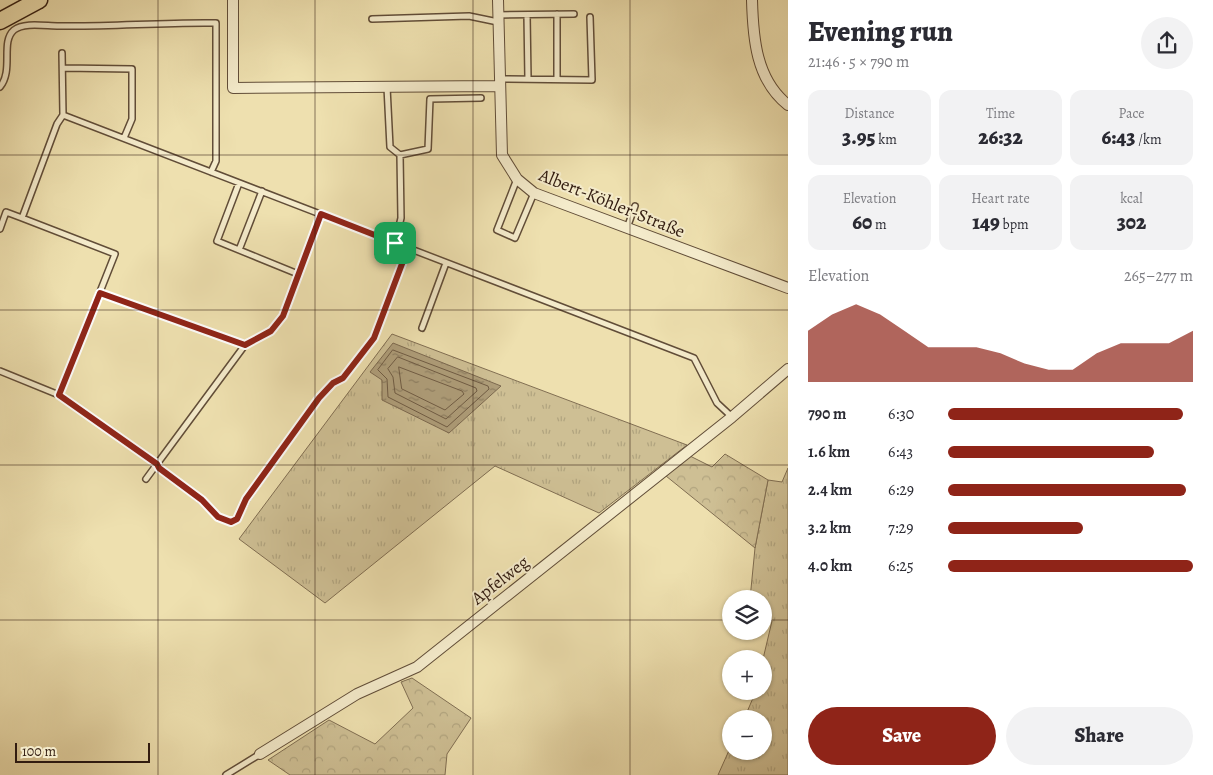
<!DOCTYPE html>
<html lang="en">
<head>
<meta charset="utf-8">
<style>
	:root { --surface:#fff; --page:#f2f2f3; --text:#2b2b33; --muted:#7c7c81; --accent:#8f2418 }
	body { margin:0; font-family:Alegreya,serif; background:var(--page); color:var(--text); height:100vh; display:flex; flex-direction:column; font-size:19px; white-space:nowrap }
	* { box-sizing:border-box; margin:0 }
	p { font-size:16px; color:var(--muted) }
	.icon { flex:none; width:28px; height:28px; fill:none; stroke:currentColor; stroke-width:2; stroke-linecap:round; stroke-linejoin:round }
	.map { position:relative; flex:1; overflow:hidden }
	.panel { display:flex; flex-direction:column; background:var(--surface); width:425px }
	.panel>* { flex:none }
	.buttons { position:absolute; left:722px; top:590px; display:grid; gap:10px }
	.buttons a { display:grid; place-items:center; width:50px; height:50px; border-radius:50%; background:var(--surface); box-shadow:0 1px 4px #0004; font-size:25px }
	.scale { position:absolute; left:15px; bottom:12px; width:135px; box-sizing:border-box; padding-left:5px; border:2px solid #321c10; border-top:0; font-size:14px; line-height:18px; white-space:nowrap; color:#321c10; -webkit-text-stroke:4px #f4ebcb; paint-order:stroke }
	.pin { position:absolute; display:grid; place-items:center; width:42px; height:42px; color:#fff; margin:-21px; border-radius:10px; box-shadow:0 2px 8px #0006 }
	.round { display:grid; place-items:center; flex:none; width:52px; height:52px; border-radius:26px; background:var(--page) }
	.summary { display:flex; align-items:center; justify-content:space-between; height:85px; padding:0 20px }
	h1 { font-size:28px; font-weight:800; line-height:38px }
	.stats { display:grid; grid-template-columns:repeat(3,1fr); gap:8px; height:85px; padding:5px 20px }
	.stats div { display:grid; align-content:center; border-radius:12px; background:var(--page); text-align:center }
	.stats b { font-size:21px; font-weight:800 }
	.stats small { font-size:14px; font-weight:400 }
	.stats p { font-size:14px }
	.chart { height:140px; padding:10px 20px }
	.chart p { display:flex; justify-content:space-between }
	.chart svg { width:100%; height:90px; margin-top:5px; fill:var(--accent); opacity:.7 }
	.button { display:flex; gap:10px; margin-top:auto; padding:10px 20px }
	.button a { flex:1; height:58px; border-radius:30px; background:var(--accent); color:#fff; font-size:20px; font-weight:800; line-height:58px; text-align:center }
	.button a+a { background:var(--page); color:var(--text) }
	ul { padding:0 20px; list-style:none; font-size:16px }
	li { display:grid; grid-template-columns:80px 60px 1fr; align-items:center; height:38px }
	li i { height:12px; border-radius:6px; background:var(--accent) }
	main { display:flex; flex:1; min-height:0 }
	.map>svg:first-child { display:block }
	.grass { fill:url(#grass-tufts); stroke:#806e52; fill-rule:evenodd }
	.forest { fill:url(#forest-crowns); stroke:#806e52 }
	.water { fill:url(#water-ripples); stroke:#7c694f }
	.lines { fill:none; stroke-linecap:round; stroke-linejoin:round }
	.shore { stroke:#705c44; stroke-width:1 }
	.service-casing { stroke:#614d38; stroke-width:8 }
	.minor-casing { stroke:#614d38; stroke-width:12 }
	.primary-casing { stroke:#321c10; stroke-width:19 }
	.service { stroke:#f4ebcb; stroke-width:5 }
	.minor { stroke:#f4ebcb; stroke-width:10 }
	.primary { stroke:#eee0af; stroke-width:16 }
	.route-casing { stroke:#fff; stroke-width:10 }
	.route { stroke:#8f2418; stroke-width:6 }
	.grid { fill:none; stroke:#321c10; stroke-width:1; stroke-opacity:0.55 }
	.labels { text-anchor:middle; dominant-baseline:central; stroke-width:4; stroke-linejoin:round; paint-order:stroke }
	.street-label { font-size:18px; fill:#321c10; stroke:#f4ebcb }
</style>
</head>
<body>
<main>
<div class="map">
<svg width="788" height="775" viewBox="0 0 788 775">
	<defs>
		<pattern id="grass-tufts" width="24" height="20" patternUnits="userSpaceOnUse" patternTransform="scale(1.25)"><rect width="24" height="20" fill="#cebf94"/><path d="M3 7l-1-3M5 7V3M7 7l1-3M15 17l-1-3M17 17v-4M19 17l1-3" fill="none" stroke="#b1a47f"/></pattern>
		<pattern id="forest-crowns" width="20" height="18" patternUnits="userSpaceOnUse" patternTransform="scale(1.25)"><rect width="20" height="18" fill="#cebf94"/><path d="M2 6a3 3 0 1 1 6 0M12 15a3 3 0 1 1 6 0" fill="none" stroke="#b1a47f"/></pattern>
		<pattern id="water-ripples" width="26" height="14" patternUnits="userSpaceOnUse" patternTransform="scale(1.25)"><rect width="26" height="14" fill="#ae9d79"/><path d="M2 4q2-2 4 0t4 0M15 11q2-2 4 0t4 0" fill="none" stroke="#8e7f62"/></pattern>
	</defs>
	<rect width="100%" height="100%" fill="#eee0af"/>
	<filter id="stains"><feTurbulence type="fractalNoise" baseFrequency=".004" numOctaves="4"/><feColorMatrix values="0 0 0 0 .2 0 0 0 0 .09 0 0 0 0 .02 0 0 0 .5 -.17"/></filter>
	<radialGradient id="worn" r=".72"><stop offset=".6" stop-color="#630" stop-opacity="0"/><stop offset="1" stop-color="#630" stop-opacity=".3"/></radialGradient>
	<!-- grass -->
	<path class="grass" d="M392,334l295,111 -88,68 -104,-47 -170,137 -86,-64zM382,380l67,53 -66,-44z
		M788,468v307h-70l13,-29v5h33v-32h-20l12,-28h8l-1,-32 9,-38 -8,-8v-14h-14l5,-51 13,-68 14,2z"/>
	<!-- forest -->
	<path class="forest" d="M725,454l43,26 -13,68 -89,-72 24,-20 22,11z
		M412,678l59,40 -24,36 -2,21h-155l-22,-15 61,-40 46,24 38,-36 -12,-26z"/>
	<!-- water -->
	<path class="water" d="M393,343l108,43 -52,47 -67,-33v-20l-12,-8z"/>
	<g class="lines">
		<!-- shore -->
		<path class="shore" d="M393,350l95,36 1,3 -42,38 -59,-30 -1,-18 -9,-9z
			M398,357l78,31 1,3 -31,28 -51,-26 -2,-16 -5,-8z
			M399,367l63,24 2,3 -19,16 -43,-21z"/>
		<!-- service casing -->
		<g class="service-casing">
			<path id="service" d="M498,15l76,-1
				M527,15l1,64
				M372,19l97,-3 29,6
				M62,53l1,62 631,243 23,45 15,14
				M63,68l69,1v50l-8,19
				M499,79l93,1 -2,-63
				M557,79v-65
				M0,87c14,-17 0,-45 14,-57 10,-8 31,-4 45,-4 52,1 104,-4 157,-3v138l-5,11
				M387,87l3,60 10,8
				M517,179l-20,51 18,8 19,-45
				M239,183l-22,58 81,33
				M22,218l93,36 -56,141
				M627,228l8,-22
				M0,229l6,-17 16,6 35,-94 6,-9
				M395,243l6,-25 -1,-63 28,-6 2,-50 51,-1
				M239,250l23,-59
				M100,293l145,52 26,-14 12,-15 38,-102
				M422,328l24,-65
				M0,371l59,24 98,69 88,-119
				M146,479l11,-15 2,4 42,32 17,17 13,5 6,-3 10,-20 72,-101 14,-15 10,-5 31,-40 34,-90
				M226,775l34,-21"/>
		</g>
		<!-- minor casing -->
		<g class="minor-casing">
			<path id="minor" d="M233,0v88l265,-2
				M498,0l4,155 15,24 17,14 254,95
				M752,0c1,38 4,80 36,105
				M260,754l97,-60 60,-27 315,-250 56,-48"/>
		</g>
		<!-- primary casing -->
		<g class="primary-casing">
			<path id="primary" d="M0,21l39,-21"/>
		</g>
		<!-- service -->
		<use href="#service" class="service"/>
		<!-- minor -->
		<use href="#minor" class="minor"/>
		<!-- primary -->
		<use href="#primary" class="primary"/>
	</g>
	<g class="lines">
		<!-- route casing -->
		<g class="route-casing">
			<path id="route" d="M321,214l87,34 -34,90 -31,40 -10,5 -14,15 -73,101 -9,20 -6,3 -13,-5 -16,-17 -43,-32 -2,-4 -98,-69 41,-102 145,52 26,-14 12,-15z"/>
		</g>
		<!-- route -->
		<use href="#route" class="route"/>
	</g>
	<!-- grid -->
	<path class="grid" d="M158,0v775M315,0v775M473,0v775M630,0v775M0,155h788M0,310h788M0,465h788M0,620h731M764,620h24"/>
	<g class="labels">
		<!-- street labels -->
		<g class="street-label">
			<text transform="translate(612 203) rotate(22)">Albert-Köhler-Straße</text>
			<text transform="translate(500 580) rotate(-38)">Apfelweg</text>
		</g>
	</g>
	<rect width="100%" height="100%" filter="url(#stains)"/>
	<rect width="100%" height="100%" fill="url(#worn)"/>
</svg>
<div class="buttons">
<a><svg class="icon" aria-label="layers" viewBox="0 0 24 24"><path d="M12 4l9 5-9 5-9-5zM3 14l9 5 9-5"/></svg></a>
<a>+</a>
<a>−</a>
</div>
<div class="scale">100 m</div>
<div class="pin" style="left:395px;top:243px;background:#1e9e55"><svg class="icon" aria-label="arrive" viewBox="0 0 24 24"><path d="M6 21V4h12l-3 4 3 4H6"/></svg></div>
</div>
<section class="panel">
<div class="summary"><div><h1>Evening run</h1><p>21:46 · 5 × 790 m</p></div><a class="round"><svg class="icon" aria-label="share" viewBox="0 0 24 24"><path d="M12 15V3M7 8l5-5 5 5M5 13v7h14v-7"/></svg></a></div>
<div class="stats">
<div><p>Distance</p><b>3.95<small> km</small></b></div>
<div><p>Time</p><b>26:32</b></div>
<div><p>Pace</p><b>6:43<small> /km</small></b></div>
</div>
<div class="stats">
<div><p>Elevation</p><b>60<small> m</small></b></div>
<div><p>Heart rate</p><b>149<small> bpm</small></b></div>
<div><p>kcal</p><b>302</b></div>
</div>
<div class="chart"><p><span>Elevation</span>265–277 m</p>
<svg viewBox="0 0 160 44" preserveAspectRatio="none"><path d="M0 44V19L10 11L20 6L30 11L40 19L50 27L60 27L70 27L80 30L90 35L100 38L110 38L120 30L130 25L140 25L150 25L160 19V44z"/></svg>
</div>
<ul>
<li><b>790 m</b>6:30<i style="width:96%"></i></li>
<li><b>1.6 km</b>6:43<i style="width:84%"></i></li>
<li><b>2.4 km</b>6:29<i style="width:97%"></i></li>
<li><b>3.2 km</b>7:29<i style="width:55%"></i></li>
<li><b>4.0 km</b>6:25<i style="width:100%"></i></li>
</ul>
<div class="button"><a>Save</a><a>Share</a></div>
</section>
</main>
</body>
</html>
